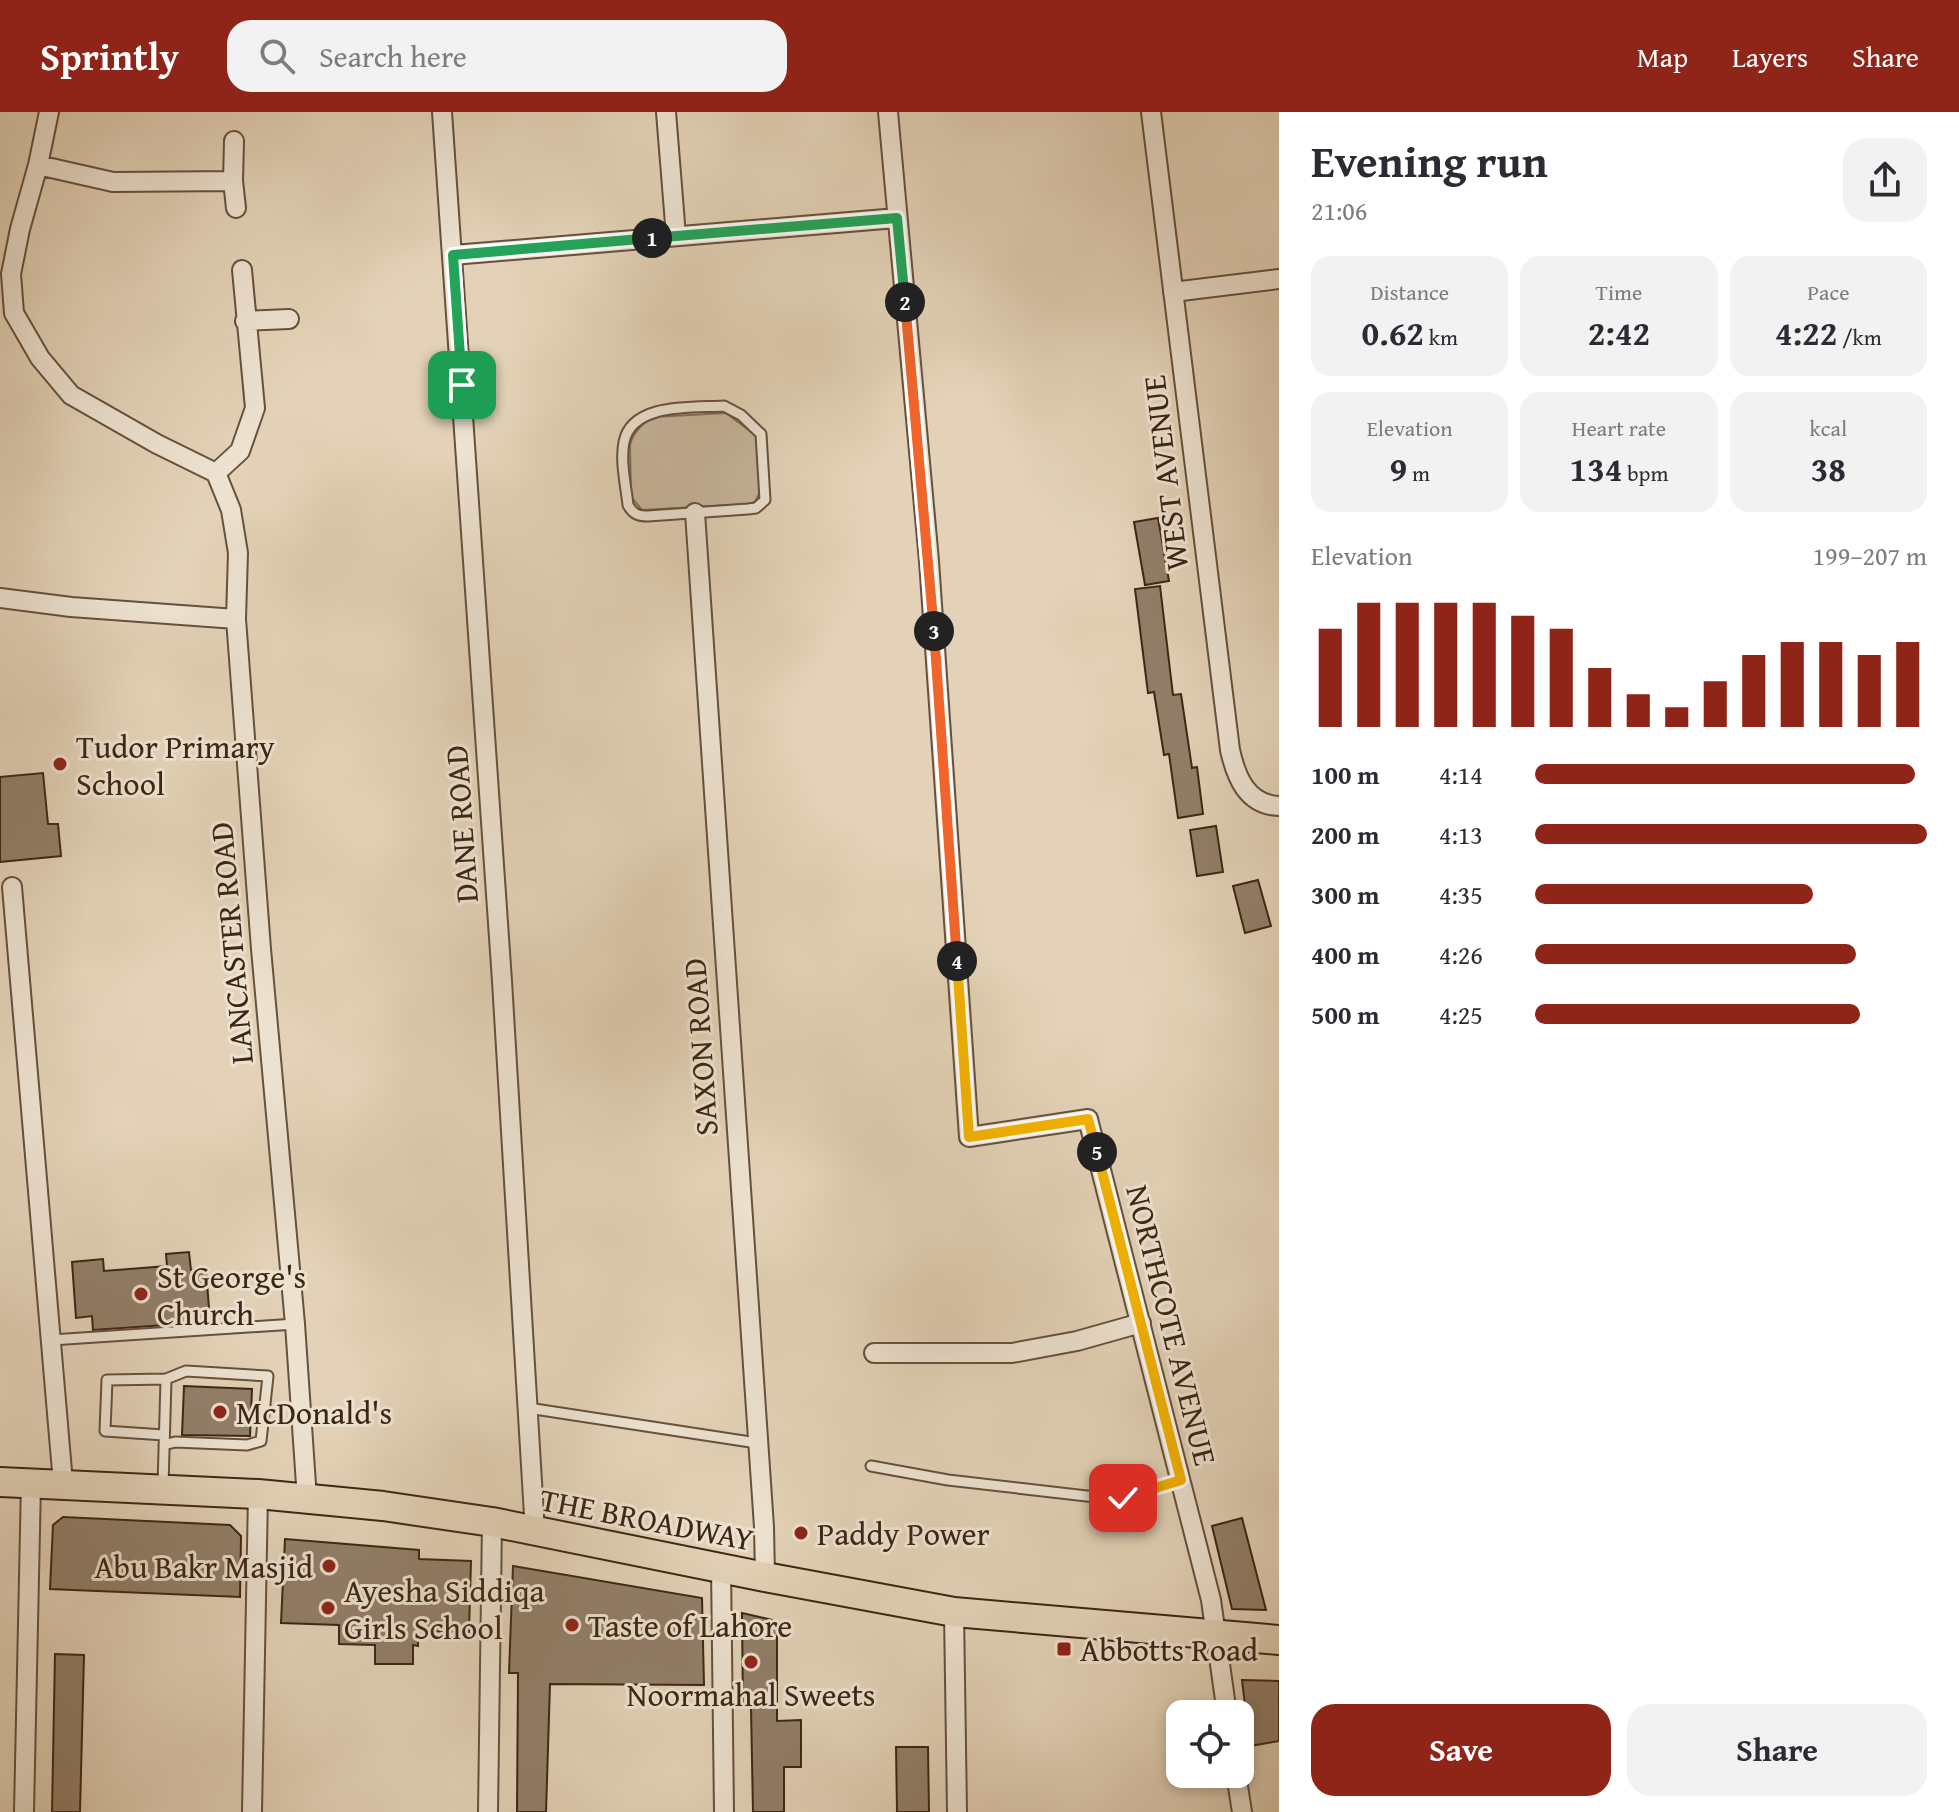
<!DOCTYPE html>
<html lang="en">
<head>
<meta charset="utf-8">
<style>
	:root { --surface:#fff; --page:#f2f2f3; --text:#2b2b33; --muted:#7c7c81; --accent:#8f2418 }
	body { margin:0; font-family:"Gentium Book Plus",serif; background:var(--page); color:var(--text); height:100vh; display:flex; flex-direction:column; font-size:30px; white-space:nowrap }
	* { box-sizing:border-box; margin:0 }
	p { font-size:26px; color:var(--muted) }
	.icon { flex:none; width:44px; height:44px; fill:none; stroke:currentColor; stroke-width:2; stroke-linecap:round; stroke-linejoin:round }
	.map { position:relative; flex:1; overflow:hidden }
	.panel { display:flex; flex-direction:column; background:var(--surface); width:680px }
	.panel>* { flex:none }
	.buttons { position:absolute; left:1166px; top:1588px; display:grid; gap:16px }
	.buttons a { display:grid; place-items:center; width:88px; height:88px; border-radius:16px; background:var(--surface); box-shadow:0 4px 12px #0003; font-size:40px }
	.pin { position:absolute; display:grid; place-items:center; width:68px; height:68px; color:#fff; margin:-34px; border-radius:16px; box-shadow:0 4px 12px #0006 }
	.km { position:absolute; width:40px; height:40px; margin:-20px; border-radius:50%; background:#222; color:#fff; font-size:22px; line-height:40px; text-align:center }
	.round { display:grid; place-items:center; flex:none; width:84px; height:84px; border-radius:24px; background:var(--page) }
	.head { display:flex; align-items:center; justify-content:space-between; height:136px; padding:0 32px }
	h1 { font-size:44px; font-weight:700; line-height:60px }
	.stats { display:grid; grid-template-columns:repeat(3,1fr); gap:12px; height:136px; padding:8px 32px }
	.stats div { display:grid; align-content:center; border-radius:20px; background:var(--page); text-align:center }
	.stats b { font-size:34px; font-weight:700 }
	.stats small { font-size:22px; font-weight:400 }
	.stats p { font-size:22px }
	.chart { height:224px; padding:16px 32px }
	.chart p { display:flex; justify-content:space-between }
	.chart svg { width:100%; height:144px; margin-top:8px; stroke:var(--accent); stroke-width:6 }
	.action { display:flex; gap:16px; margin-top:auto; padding:16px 32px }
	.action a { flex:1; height:92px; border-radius:24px; background:var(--accent); color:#fff; font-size:32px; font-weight:700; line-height:92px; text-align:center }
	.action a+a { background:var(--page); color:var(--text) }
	ul { padding:0 32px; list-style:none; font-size:26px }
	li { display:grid; grid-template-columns:128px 96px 1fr; align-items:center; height:60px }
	li i { height:20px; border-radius:10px; background:var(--accent) }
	header { display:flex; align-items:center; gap:48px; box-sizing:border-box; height:112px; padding:0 40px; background:var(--accent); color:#fff }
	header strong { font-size:38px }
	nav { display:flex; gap:44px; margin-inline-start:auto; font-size:28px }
	.search { width:560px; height:72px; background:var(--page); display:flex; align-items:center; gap:20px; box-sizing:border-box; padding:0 28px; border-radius:24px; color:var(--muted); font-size:30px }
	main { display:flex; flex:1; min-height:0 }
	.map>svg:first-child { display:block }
	.green { fill:#c6b59b; stroke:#806e58; stroke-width:2 }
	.building { fill:#927f69; stroke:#3b2614; stroke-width:2 }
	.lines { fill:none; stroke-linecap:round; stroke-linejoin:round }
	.lane-casing { stroke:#65513d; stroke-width:13 }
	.street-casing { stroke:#65513d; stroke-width:22 }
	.primary-casing { stroke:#3b2614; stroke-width:32 }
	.lane { stroke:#ede2d0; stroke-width:9 }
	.street { stroke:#ede2d0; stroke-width:18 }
	.primary { stroke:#e3d2b7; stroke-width:28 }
	.split-1-casing { stroke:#fff; stroke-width:16 }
	.split-2-casing { stroke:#fff; stroke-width:16 }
	.split-3-casing { stroke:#fff; stroke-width:16 }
	.split-4-casing { stroke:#fff; stroke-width:16 }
	.split-5-casing { stroke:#fff; stroke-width:16 }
	.split-6-casing { stroke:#fff; stroke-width:16 }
	.split-1 { stroke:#22a559; stroke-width:10 }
	.split-2 { stroke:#22a559; stroke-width:10 }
	.split-3 { stroke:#f0652b; stroke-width:10 }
	.split-4 { stroke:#f0652b; stroke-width:10 }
	.split-5 { stroke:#f5b400; stroke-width:10 }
	.split-6 { stroke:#f5b400; stroke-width:10 }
	.poi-dot { fill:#8f2418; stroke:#ede2d0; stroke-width:3 }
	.labels { text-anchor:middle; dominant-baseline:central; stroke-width:6; stroke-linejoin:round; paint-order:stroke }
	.street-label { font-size:32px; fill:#3b2614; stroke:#ede2d0 }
	.poi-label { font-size:32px; fill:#3b2614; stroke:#ede2d0; text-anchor:start }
</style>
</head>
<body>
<header>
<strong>Sprintly</strong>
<div class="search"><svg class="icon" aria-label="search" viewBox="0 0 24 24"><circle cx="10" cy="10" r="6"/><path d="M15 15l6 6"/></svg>Search here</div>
<nav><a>Map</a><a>Layers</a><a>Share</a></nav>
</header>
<main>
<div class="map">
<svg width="1279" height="1700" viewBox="0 0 1279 1700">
	<rect width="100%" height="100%" fill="#e3d2b7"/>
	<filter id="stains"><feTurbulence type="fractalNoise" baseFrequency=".0025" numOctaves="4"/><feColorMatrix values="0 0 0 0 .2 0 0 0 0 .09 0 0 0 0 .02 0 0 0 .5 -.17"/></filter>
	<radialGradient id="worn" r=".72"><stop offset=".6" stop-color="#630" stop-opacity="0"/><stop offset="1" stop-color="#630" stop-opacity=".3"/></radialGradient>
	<!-- green -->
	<path class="green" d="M726,301l32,24 2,55 -5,10 -6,2 -107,6 -11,-13 -1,-51c1,-11 13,-24 23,-29z"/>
	<!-- building -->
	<path class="building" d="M1158,406l11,63 -24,4 -11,-63z
		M1160,474l13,109 8,-1 11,74 5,-1 6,47 -25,4 -9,-64 -5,1 -10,-63 -6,1 -13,-104z
		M43,661l5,51h10l3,32 -61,6v-85z
		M1216,714l7,46 -26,4 -7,-46z
		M1258,768l13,46 -26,7 -12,-47z
		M189,1140l2,18 15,-1 4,53 -117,8 -1,-14 -16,2 -4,-56 31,-3 1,12 63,-5 -1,-12z
		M184,1274l68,3 -2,47 -68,-1z
		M63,1405l167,8 11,11 -1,61 -190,-8 3,-64z
		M1242,1406l24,92 -34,-1 -20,-83z
		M285,1427l134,11v9l52,2 -2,71 -51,-1v15l-5,-1v19h-38v-19l-36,-1v-19l-58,-2z
		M513,1454l189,32 2,87 -154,-1 -4,128h-29l1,-139h-9z
		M742,1501l35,8v100l24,-1v47h-17v45h-31l-2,-104h-8z
		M55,1542l29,1 -4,157h-28z
		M1242,1568l37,1v60l-29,5z
		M896,1635h32l1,65h-32z"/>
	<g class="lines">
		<!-- lane casing -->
		<g class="lane-casing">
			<path id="lane" d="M724,294l17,9 20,19 4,66 -9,8 -8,1 -100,7c-10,0 -15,-2 -20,-11 -2,-19 -8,-44 -4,-63 8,-40 70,-34 100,-36z
				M51,1228l244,-16
				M528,1296l229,35
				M164,1333l11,-3 72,3 14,-4 7,-65 -82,-5 -20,8
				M871,1354l77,14 156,18 36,-4 41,-14
				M163,1374l3,-107 -59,1 -2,51 59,4"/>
		</g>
		<!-- street casing -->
		<g class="street-casing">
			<path id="street" d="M49,0l-11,53 -18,64 -9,45 3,39 26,45 31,37 86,49 59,29 15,37 7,43 -2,66 25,330 34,375 12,175
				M442,0l60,869 33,551
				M666,0l10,124
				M888,0l41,449 40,576 119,-18 123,481 16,114
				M1151,0l79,638c6,27 17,55 49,56
				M38,53l75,17 120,-1 1,-40
				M233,69l3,27
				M453,143l444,-37
				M1173,180l106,-13
				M245,209l44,-2
				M216,361l24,-22 15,-43 -13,-138
				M695,401l69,1014 1,50
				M0,486l71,9 165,12
				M12,775l51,596
				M874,1241h138l65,-12 64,-18
				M721,1456l3,244
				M954,1500l3,200
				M1236,1662l6,38
				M24,1700l7,-329
				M252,1700l6,-318
				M488,1700l4,-290"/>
		</g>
		<!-- primary casing -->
		<g class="primary-casing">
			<path id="primary" d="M0,1370l258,12 125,12 109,16 273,55 189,35 325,28"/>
		</g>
		<!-- lane -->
		<use href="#lane" class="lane"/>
		<!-- street -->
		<use href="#street" class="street"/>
		<!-- primary -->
		<use href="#primary" class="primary"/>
	</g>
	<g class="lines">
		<!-- split-1 casing -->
		<g class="split-1-casing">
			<path id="split-1" d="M462,273l-9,-130 199,-17"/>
		</g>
		<!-- split-2 casing -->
		<g class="split-2-casing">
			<path id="split-2" d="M652,126l245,-20 8,84"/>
		</g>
		<!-- split-3 casing -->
		<g class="split-3-casing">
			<path id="split-3" d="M905,190l29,329"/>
		</g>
		<!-- split-4 casing -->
		<g class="split-4-casing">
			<path id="split-4" d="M934,519l23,330"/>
		</g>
		<!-- split-5 casing -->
		<g class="split-5-casing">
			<path id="split-5" d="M957,849l12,176 119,-18 9,33"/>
		</g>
		<!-- split-6 casing -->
		<g class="split-6-casing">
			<path id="split-6" d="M1097,1040l84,328 -58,18"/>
		</g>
		<!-- split-1 -->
		<use href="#split-1" class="split-1"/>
		<!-- split-2 -->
		<use href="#split-2" class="split-2"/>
		<!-- split-3 -->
		<use href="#split-3" class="split-3"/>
		<!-- split-4 -->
		<use href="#split-4" class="split-4"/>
		<!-- split-5 -->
		<use href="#split-5" class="split-5"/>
		<!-- split-6 -->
		<use href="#split-6" class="split-6"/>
	</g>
	<!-- markers -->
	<g class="poi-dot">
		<circle cx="60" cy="652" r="8"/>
		<circle cx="141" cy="1182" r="8"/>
		<circle cx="220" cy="1300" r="8"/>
		<circle cx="801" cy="1421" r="8"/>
		<circle cx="329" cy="1454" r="8"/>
		<circle cx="328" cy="1496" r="8"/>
		<circle cx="572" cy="1513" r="8"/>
		<rect x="1056" y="1529" width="16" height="16" rx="4"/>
		<circle cx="751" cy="1550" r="8"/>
	</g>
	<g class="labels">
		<!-- street labels -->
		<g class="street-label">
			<text transform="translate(1165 361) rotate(-97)">WEST AVENUE</text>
			<text transform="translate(461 712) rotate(-94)">DANE ROAD</text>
			<text transform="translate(231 831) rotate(-95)">LANCASTER ROAD</text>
			<text transform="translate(700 935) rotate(-94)">SAXON ROAD</text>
			<text transform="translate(1172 1213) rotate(76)">NORTHCOTE AVENUE</text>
			<text transform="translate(647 1407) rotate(11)">THE BROADWAY</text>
		</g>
		<!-- poi labels -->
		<g class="poi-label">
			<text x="76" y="634">Tudor Primary<tspan x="76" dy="37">School</tspan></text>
			<text x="157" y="1164">St George's<tspan x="157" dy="37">Church</tspan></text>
			<text x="236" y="1300">McDonald's</text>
			<text x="817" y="1421">Paddy Power</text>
			<text x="313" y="1454" text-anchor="end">Abu Bakr Masjid</text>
			<text x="344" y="1478">Ayesha Siddiqa<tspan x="344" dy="37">Girls School</tspan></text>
			<text x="588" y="1513">Taste of Lahore</text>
			<text x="1080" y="1537">Abbotts Road</text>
			<text x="751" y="1582" text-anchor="middle">Noormahal Sweets</text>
		</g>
	</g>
	<rect width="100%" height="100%" filter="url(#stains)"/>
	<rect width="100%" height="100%" fill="url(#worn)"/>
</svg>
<div class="buttons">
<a><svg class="icon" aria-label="locate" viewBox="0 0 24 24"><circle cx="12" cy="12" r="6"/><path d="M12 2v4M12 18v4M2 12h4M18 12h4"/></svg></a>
</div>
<div class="pin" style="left:462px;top:273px;background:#1e9e55"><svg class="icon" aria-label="arrive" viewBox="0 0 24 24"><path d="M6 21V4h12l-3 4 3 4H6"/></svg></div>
<div class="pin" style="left:1123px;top:1386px;background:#d93025"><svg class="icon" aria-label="check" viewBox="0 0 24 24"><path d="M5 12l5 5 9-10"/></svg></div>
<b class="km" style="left:652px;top:126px">1</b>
<b class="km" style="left:905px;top:190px">2</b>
<b class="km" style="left:934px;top:519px">3</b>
<b class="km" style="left:957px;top:849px">4</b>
<b class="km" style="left:1097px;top:1040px">5</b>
</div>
<section class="panel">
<div class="head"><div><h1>Evening run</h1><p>21:06</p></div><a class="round"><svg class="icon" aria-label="share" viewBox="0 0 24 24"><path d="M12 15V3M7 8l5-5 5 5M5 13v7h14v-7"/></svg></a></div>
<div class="stats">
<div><p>Distance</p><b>0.62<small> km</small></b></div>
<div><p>Time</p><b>2:42</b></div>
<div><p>Pace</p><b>4:22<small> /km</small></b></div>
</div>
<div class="stats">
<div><p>Elevation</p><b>9<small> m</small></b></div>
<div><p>Heart rate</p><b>134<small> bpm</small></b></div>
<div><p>kcal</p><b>38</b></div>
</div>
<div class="chart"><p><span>Elevation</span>199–207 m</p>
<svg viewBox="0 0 160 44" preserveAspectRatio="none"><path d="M5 44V14M15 44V6M25 44V6M35 44V6M45 44V6M55 44V10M65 44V14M75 44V26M85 44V34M95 44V38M105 44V30M115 44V22M125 44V18M135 44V18M145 44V22M155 44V18"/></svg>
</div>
<ul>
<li><b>100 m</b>4:14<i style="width:97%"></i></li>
<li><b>200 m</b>4:13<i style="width:100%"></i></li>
<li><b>300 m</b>4:35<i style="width:71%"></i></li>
<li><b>400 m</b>4:26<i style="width:82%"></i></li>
<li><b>500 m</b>4:25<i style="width:83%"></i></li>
</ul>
<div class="action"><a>Save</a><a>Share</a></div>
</section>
</main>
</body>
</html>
